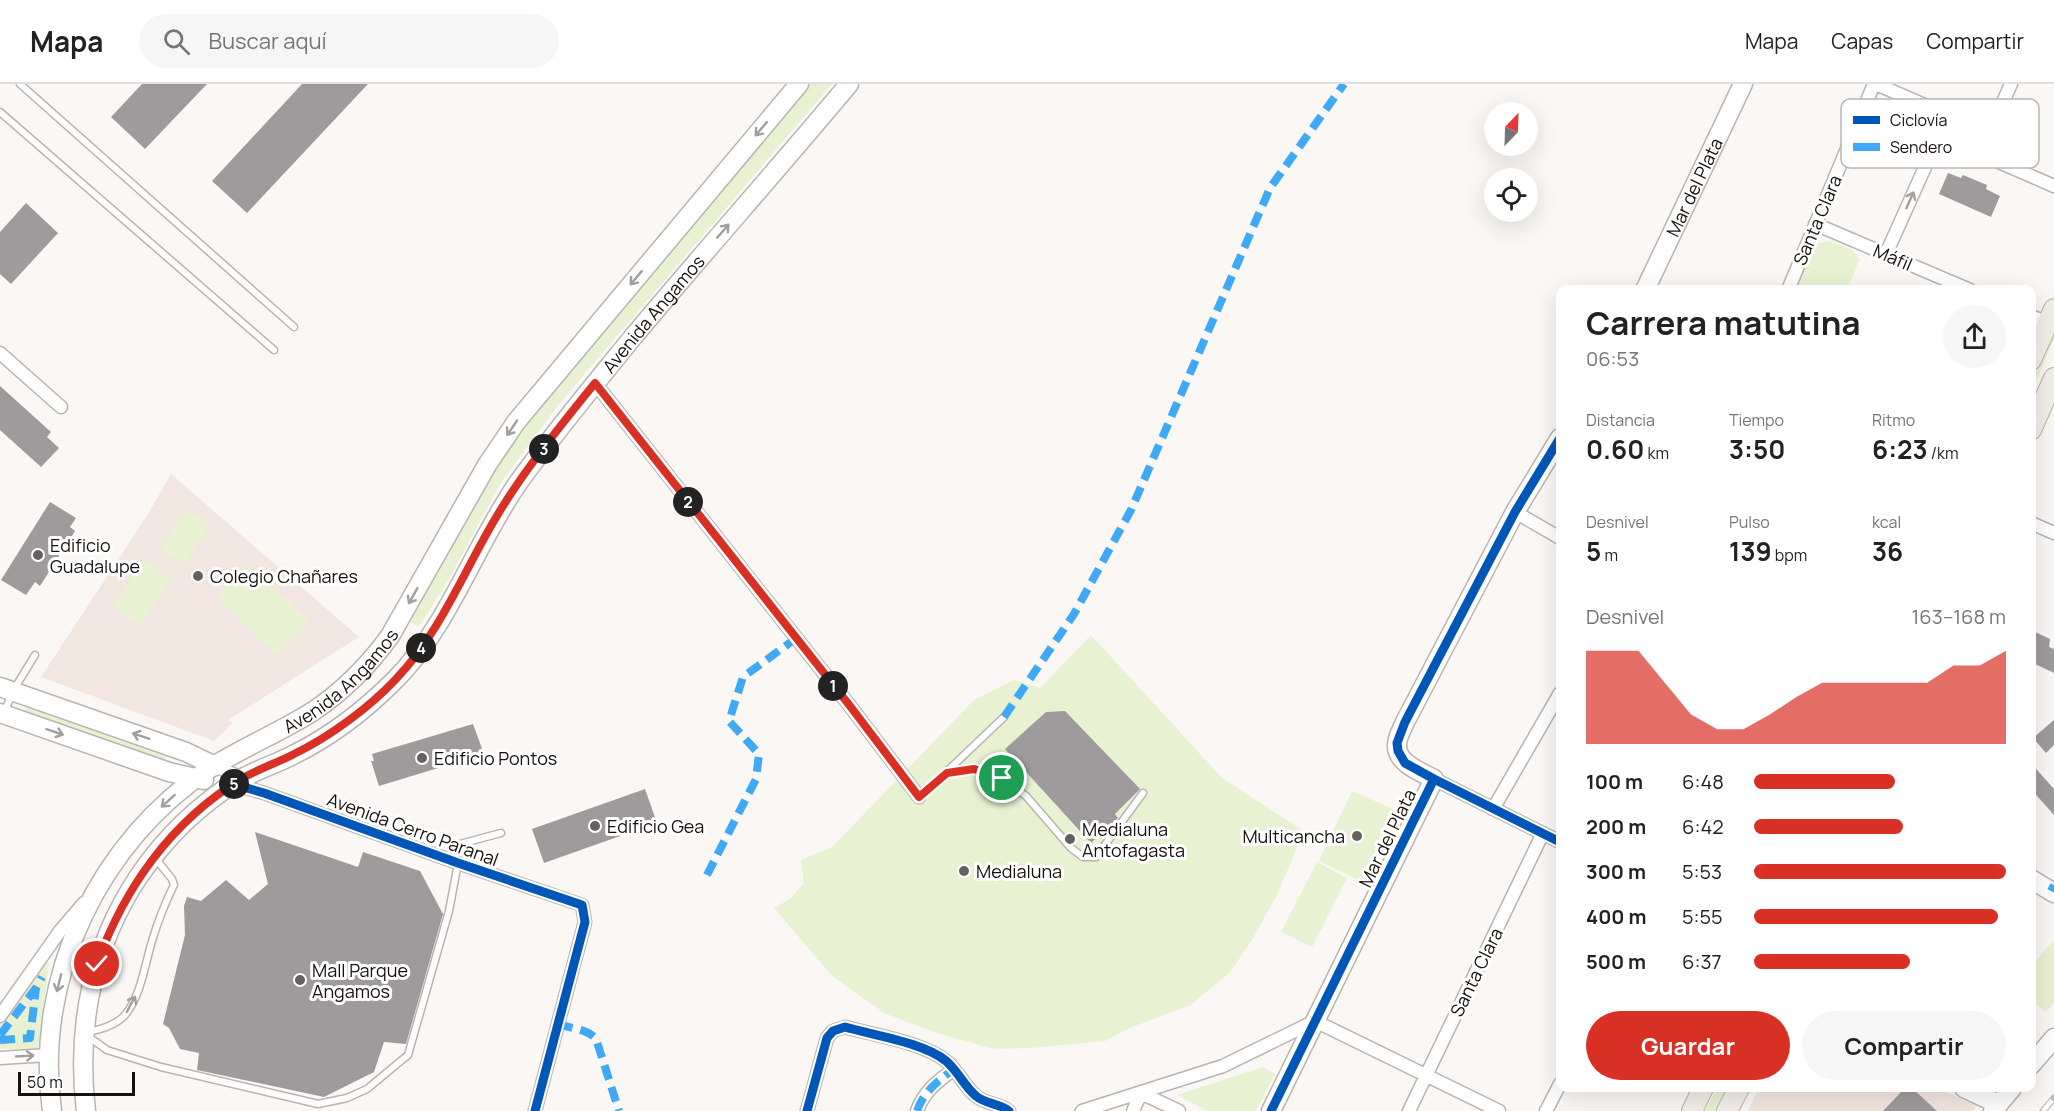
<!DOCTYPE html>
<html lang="es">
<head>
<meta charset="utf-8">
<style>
	:root { --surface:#fff; --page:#f6f6f6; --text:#222; --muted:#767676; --line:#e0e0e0; --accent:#d93025 }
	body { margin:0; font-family:Manrope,sans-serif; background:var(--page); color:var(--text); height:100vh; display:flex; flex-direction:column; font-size:22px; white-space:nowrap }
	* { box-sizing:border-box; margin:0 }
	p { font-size:20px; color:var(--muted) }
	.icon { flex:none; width:33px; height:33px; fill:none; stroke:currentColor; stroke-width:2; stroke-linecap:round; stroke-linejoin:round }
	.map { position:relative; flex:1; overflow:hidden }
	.details { position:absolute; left:1556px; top:201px; width:480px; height:807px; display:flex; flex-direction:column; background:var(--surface); border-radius:12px; box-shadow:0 6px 24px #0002 }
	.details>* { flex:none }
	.needle { width:39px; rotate:23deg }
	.buttons { position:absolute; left:1484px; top:18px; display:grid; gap:12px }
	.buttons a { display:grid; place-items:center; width:54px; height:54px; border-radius:50%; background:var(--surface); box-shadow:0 6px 24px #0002; font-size:30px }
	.scale { position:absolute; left:18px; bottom:15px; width:117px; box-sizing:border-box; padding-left:6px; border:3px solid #17100d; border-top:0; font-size:16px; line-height:21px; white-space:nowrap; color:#17100d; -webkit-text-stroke:4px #fff; paint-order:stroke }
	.pin { position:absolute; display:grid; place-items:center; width:51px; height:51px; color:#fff; margin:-26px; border:3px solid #fff; border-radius:50%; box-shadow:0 2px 6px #0007 }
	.km { position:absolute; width:30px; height:30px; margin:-15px; border-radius:50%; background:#222; color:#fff; font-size:16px; line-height:30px; text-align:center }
	.round { display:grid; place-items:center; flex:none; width:63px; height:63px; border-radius:32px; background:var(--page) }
	.headline { display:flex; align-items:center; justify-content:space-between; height:102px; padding:0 30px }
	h1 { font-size:33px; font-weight:700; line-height:45px }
	.stats { display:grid; grid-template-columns:repeat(3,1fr); gap:9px; height:102px; padding:6px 30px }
	.stats div { display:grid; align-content:center }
	.stats b { font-size:26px; font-weight:700 }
	.stats small { font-size:16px; font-weight:400 }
	.stats p { font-size:16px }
	.chart { height:168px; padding:12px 30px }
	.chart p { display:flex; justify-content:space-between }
	.chart svg { width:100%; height:108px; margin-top:6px; fill:var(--accent); opacity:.7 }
	.primary-button { display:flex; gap:12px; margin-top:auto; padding:12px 30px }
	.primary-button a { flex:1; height:69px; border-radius:36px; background:var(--accent); color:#fff; font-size:24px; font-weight:700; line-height:69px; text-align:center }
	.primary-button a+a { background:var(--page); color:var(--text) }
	ul { padding:0 30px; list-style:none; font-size:20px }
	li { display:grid; grid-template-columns:96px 72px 1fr; align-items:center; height:45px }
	li i { height:15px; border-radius:8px; background:var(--accent) }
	header { display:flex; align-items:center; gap:36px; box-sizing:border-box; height:84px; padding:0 30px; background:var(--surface); border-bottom:2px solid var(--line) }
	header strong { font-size:28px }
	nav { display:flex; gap:33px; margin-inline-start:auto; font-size:21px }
	.search { width:420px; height:54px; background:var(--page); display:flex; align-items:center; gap:15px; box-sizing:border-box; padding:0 21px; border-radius:33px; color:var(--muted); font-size:22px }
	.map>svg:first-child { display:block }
	.education { fill:#f2e6e1 }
	.green { fill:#e9f1d3 }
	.building { fill:#9f9b9c }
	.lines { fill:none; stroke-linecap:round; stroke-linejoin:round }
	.lane-casing { stroke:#b9b4b1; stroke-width:9 }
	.street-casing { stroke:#b9b4b1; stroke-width:15 }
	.secondary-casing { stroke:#b9b4b1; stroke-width:21 }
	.primary-casing { stroke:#bbb3a7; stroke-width:22 }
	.lane { stroke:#fefefe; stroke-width:6 }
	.street { stroke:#fefefe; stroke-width:12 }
	.secondary { stroke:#fefefe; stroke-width:18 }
	.primary { stroke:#f2eee8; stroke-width:20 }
	.rail-casing { stroke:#bebcbb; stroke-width:7 }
	.rail { stroke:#fff; stroke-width:4.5; stroke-dasharray:14; stroke-linecap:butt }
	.quiet { stroke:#3fa9f5; stroke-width:8; stroke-dasharray:15 8; stroke-linecap:butt }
	.cycleway-casing { stroke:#fff; stroke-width:13 }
	.cycleway { stroke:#0057b8; stroke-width:9 }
	.oneway { stroke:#a29f9e }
	.route-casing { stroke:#fff; stroke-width:12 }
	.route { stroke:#d93025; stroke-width:8 }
	.poi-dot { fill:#66615e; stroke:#fff; stroke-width:2 }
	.labels { text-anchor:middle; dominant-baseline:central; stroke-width:6; stroke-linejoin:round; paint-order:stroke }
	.street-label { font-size:18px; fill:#17100d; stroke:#fff }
	.poi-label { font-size:18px; fill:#17100d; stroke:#fff; text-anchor:start }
	.key { fill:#fff; stroke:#b9b7b6; stroke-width:1.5 }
	.key-label { font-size:16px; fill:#17100d }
</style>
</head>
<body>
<header>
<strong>Mapa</strong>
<div class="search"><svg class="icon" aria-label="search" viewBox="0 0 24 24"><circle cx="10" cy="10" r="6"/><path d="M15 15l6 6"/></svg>Buscar aquí</div>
<nav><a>Mapa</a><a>Capas</a><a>Compartir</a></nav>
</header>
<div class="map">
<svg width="2054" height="1027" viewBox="0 0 2054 1027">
	<rect width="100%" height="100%" fill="#faf7f5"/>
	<!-- education -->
	<path class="education" d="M171,390l188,163 -131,83 5,3 -19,18 -173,-64 107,-163z
		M1759,1004h179l38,18 -3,5h-225z"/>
	<!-- green -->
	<path class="green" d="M807,0h25l-273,320 -57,77 -55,101 -28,45 -13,-8 112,-190z
		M1829,157l22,8 9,10 -13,30h-51l19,-45z
		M2054,238v17l-23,54v-22z
		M187,425l23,16 -26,39 -23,-16z
		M143,476l28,18 -30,47 -28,-18z
		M249,480l60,57 -32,33 -60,-58z
		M1091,551l131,143 82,53 -27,64 -25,45 -22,32 -39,33 -59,22 -27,14 -75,7 -36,1 -58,-16 -52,-20 -52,-37 -58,-68 17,-10 13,-15 -3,-23 31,-13 142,-147 40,-20 26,8z
		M26,623l142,50 -6,5 -138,-49z
		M1352,707l43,19 -34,71 -42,-20z
		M1317,778l30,16 -35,69 -31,-15z
		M2054,856v63l-8,9 -15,-12v-34z
		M46,878l3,2 -11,85h-38v-24z
		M1263,983l12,7 -19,37h-49l-30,-16z
		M1717,1004h10l-11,23h-11z"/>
	<!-- building -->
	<path class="building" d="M142,0h65l-62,65 -34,-32z
		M302,0h66l-121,129 -35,-32z
		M1948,89l13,5 2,-3 24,10 -1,4 14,7 -9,21 -52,-23z
		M26,119l32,30 -47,51 -11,-10v-42z
		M0,302l51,46 -4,5 12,11 -18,19 -41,-37z
		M50,418l26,16 -6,9 5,4 -35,55 -5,-4 -9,13 -25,-15z
		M2031,546l19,9 -1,8 5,2v24l-23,-11z
		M1065,627l75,78 -25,25 3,4 -27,25 -86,-94 41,-37z
		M2054,636v25l-8,8 -13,-15z
		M473,640l11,30 -105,32 -8,-25h3l-2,-7z
		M2031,679l23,26v26l-23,-26z
		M645,705l12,34 -113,40 -12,-34z
		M255,748l103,35 5,-15 57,19 23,43 -37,130 -22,-2 -10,30 -50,25 -127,-27 2,-17 -19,-4 -11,-21 -6,-4 22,-89 -1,-29 3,-9 14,4 25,-21 23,20 19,-16z
		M1905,1004h7l25,23h-54z"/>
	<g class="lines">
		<!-- lane casing -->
		<g class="lane-casing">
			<path id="lane" d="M20,0l274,243
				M0,28l274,238
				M4,629l9,-22 22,-36
				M947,689l27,-4 28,10 24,17 45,52 12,9h13l47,-64
				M920,713l84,-80
				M452,777l8,-17 41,-11
				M87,948c12,-2 29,-7 38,-17 16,-19 20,-51 27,-74 6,-20 13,-38 22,-56l-2,-6 -17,-21
				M86,951l21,15 54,17 157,37 29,-6 20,-9 41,-34 41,-144 9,-48"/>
		</g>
		<!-- street casing -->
		<g class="street-casing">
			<path id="street" d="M1876,0l113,49
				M1939,52l115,50
				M1980,70l31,-70
				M1815,140l155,66
				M1886,170l62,-138
				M1788,206l86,-206
				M2031,232l17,7
				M0,269l61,54
				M595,299l255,323 69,91
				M1515,428l45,26
				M2031,439l23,10
				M215,682l31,14
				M1434,695l126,63
				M233,700l31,9 194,70 124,42 3,17 -50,189
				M1493,725l67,-116
				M0,932l60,-85 24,-28
				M0,974l49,-3
				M807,1027l20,-73 6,-7 12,-4c28,8 80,16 101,34 12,10 18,25 30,35 9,8 23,7 33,15
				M917,1027c7,-20 21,-30 37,-42
				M1082,1027l141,-45 92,-45 184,90
				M1133,1027l8,-18 38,18
				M1409,1027l134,-278
				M1546,1027l14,-27"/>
		</g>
		<!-- secondary casing -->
		<g class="secondary-casing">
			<g id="secondary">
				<path id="s1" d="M1645,206l98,-206"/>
				<path d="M0,603l186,65 29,14"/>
				<path d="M0,629l169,59 35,8"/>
				<path d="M2031,795l23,14"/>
				<path d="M2031,981l23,-27"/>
				<path d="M1964,1004l34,16"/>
				<path id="s2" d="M52,1027c-19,-134 48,-271 160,-344 32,-20 68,-35 100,-55 30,-20 57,-47 78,-76l97,-171 29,-43 283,-338"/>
				<path id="s3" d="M86,1027c-10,-83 6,-165 53,-235 26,-38 61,-72 100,-96 17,-10 37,-16 54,-25 37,-18 73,-46 102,-75 53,-53 80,-135 123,-197 36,-50 76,-98 115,-146 71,-85 145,-168 216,-253"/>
				<path d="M1271,1027l163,-332c-13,-7 -38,-16 -37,-34 0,-8 5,-16 8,-23l110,-210 45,-74"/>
				<path d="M1993,1027l19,-23"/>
			</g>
		</g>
		<!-- primary casing -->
		<g class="primary-casing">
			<path id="primary" d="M2031,276l23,-51
				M2031,346l23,-52
				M1692,1027l11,-23
				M1727,1027l12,-23"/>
		</g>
		<!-- lane -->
		<use href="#lane" class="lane"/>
		<!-- street -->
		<use href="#street" class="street"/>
		<!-- secondary -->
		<use href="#secondary" class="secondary"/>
		<!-- primary -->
		<use href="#primary" class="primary"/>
		<!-- rail casing -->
		<g class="rail-casing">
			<path id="rail" d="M2043,1027l11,-13"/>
		</g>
		<!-- rail -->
		<use href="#rail" class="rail"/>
		<!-- quiet -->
		<path class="quiet" d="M1004,633l70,-103 57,-104 139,-322 74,-104
			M707,791l49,-96 3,-25 -30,-33 14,-44 52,-38
			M2051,807l3,-6
			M558,940c11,4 30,5 38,15l23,72
			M0,951l36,-47 6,-11
			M0,956l30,-2 6,-50
			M917,1027c7,-20 21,-30 37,-42"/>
		<!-- cycleway casing -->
		<g class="cycleway-casing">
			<path id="cycleway" d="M595,299l255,323 69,91
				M1560,354l-45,74 -110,210 -8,21 1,8 7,12 29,16 126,63
				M233,700l31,9 194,70 124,42 3,17 -50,189
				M807,1027l20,-73 6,-7 12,-4c28,8 80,16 101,34 12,10 18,25 30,35 9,8 23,7 33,15
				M1271,1027l163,-332"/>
		</g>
		<!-- cycleway -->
		<use href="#cycleway" class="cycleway"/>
	</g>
	<!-- one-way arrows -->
	<defs><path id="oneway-shaft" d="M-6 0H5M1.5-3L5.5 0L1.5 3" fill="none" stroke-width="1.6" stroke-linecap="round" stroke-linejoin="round" transform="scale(1.5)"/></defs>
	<g class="oneway">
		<use href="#oneway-shaft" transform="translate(761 45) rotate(130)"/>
		<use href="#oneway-shaft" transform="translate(1910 116) rotate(-66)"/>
		<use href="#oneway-shaft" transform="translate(723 147) rotate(-49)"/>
		<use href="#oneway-shaft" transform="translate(636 194) rotate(130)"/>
		<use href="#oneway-shaft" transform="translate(512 344) rotate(124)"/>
		<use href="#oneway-shaft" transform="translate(413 512) rotate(119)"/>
		<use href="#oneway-shaft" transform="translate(55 648) rotate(19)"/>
		<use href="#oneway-shaft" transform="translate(141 652) rotate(-161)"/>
		<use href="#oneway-shaft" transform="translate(168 717) rotate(138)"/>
		<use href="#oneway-shaft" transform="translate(59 899) rotate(104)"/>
		<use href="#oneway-shaft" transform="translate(131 920) rotate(-62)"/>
		<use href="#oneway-shaft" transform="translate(25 972) rotate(-3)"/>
	</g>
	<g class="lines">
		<!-- route casing -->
		<g class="route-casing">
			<path id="route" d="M97,880c27,-76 74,-142 144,-185 17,-10 36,-16 53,-25 35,-17 75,-46 102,-75 42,-44 65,-101 95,-153 29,-51 67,-97 104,-143l255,323 69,91 28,-24 27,-4 28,9"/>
		</g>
		<!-- route -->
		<use href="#route" class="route"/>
	</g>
	<!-- markers -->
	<g class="poi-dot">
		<circle cx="38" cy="471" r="6"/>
		<circle cx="198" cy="492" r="6"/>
		<circle cx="422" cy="674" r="6"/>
		<circle cx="595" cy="742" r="6"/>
		<circle cx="1357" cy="752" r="6"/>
		<circle cx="1070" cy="755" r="6"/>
		<circle cx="964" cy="787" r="6"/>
		<circle cx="300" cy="896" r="6"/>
	</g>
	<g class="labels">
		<!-- street labels -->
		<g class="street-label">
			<text stroke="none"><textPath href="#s1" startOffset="114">Mar del Plata</textPath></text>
			<text transform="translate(1817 136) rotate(-67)">Santa Clara</text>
			<text transform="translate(1893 173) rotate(23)">Máfil</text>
			<text stroke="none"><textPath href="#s3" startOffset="1022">Avenida Angamos</textPath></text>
			<text stroke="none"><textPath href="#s2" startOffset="556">Avenida Angamos</textPath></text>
			<text transform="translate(413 745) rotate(20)">Avenida Cerro Paranal</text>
			<text transform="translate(1387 754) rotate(-64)">Mar del Plata</text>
			<text transform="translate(1476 888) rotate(-64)">Santa Clara</text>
		</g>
		<!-- poi labels -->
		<g class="poi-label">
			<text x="50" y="461">Edificio<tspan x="50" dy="21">Guadalupe</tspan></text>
			<text x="210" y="492">Colegio Chañares</text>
			<text x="434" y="674">Edificio Pontos</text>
			<text x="607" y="742">Edificio Gea</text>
			<text x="1082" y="745">Medialuna<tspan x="1082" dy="21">Antofagasta</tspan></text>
			<text x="1345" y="752" text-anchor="end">Multicancha</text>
			<text x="976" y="787">Medialuna</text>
			<text x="312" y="886">Mall Parque<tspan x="312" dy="21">Angamos</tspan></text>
		</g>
	</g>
	<!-- legend -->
	<rect x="1841" y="15" width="198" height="69" rx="9" class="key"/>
	<rect x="1853" y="32" width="27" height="8" fill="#0057b8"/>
	<rect x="1853" y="59" width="27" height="8" fill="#3fa9f5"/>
	<g class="key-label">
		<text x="1890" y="42">Ciclovía</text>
		<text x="1890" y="69">Sendero</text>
	</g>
</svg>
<div class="buttons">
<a><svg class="needle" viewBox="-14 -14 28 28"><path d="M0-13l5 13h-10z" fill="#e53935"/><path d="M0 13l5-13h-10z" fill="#767676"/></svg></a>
<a><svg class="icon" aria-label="locate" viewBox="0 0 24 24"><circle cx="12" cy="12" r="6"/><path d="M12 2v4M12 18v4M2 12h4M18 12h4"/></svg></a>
</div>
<div class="scale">50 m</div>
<div class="pin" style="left:1002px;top:694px;background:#1e9e55"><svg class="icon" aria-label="arrive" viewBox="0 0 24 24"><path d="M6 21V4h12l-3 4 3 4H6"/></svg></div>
<div class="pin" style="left:97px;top:880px;background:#d93025"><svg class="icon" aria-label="check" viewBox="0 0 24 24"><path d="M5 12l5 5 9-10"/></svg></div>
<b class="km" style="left:833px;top:602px">1</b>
<b class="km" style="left:688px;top:418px">2</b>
<b class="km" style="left:544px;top:365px">3</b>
<b class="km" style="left:421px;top:564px">4</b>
<b class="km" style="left:234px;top:700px">5</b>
<section class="details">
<div class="headline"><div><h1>Carrera matutina</h1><p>06:53</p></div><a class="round"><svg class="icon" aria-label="share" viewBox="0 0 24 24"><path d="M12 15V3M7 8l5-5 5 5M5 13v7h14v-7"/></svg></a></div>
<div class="stats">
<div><p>Distancia</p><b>0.60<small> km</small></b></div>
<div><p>Tiempo</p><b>3:50</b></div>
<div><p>Ritmo</p><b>6:23<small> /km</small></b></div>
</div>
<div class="stats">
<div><p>Desnivel</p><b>5<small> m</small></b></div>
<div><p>Pulso</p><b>139<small> bpm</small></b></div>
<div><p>kcal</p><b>36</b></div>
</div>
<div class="chart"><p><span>Desnivel</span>163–168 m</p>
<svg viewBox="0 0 160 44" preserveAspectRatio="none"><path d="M0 44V6L10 6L20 6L30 19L40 32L50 38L60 38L70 32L80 25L90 19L100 19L110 19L120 19L130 19L140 12L150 12L160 6V44z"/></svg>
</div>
<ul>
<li><b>100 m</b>6:48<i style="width:56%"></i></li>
<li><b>200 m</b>6:42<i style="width:59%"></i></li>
<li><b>300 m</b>5:53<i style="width:100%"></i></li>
<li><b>400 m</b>5:55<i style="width:97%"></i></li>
<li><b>500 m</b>6:37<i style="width:62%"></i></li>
</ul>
<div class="primary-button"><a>Guardar</a><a>Compartir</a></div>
</section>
</div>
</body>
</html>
